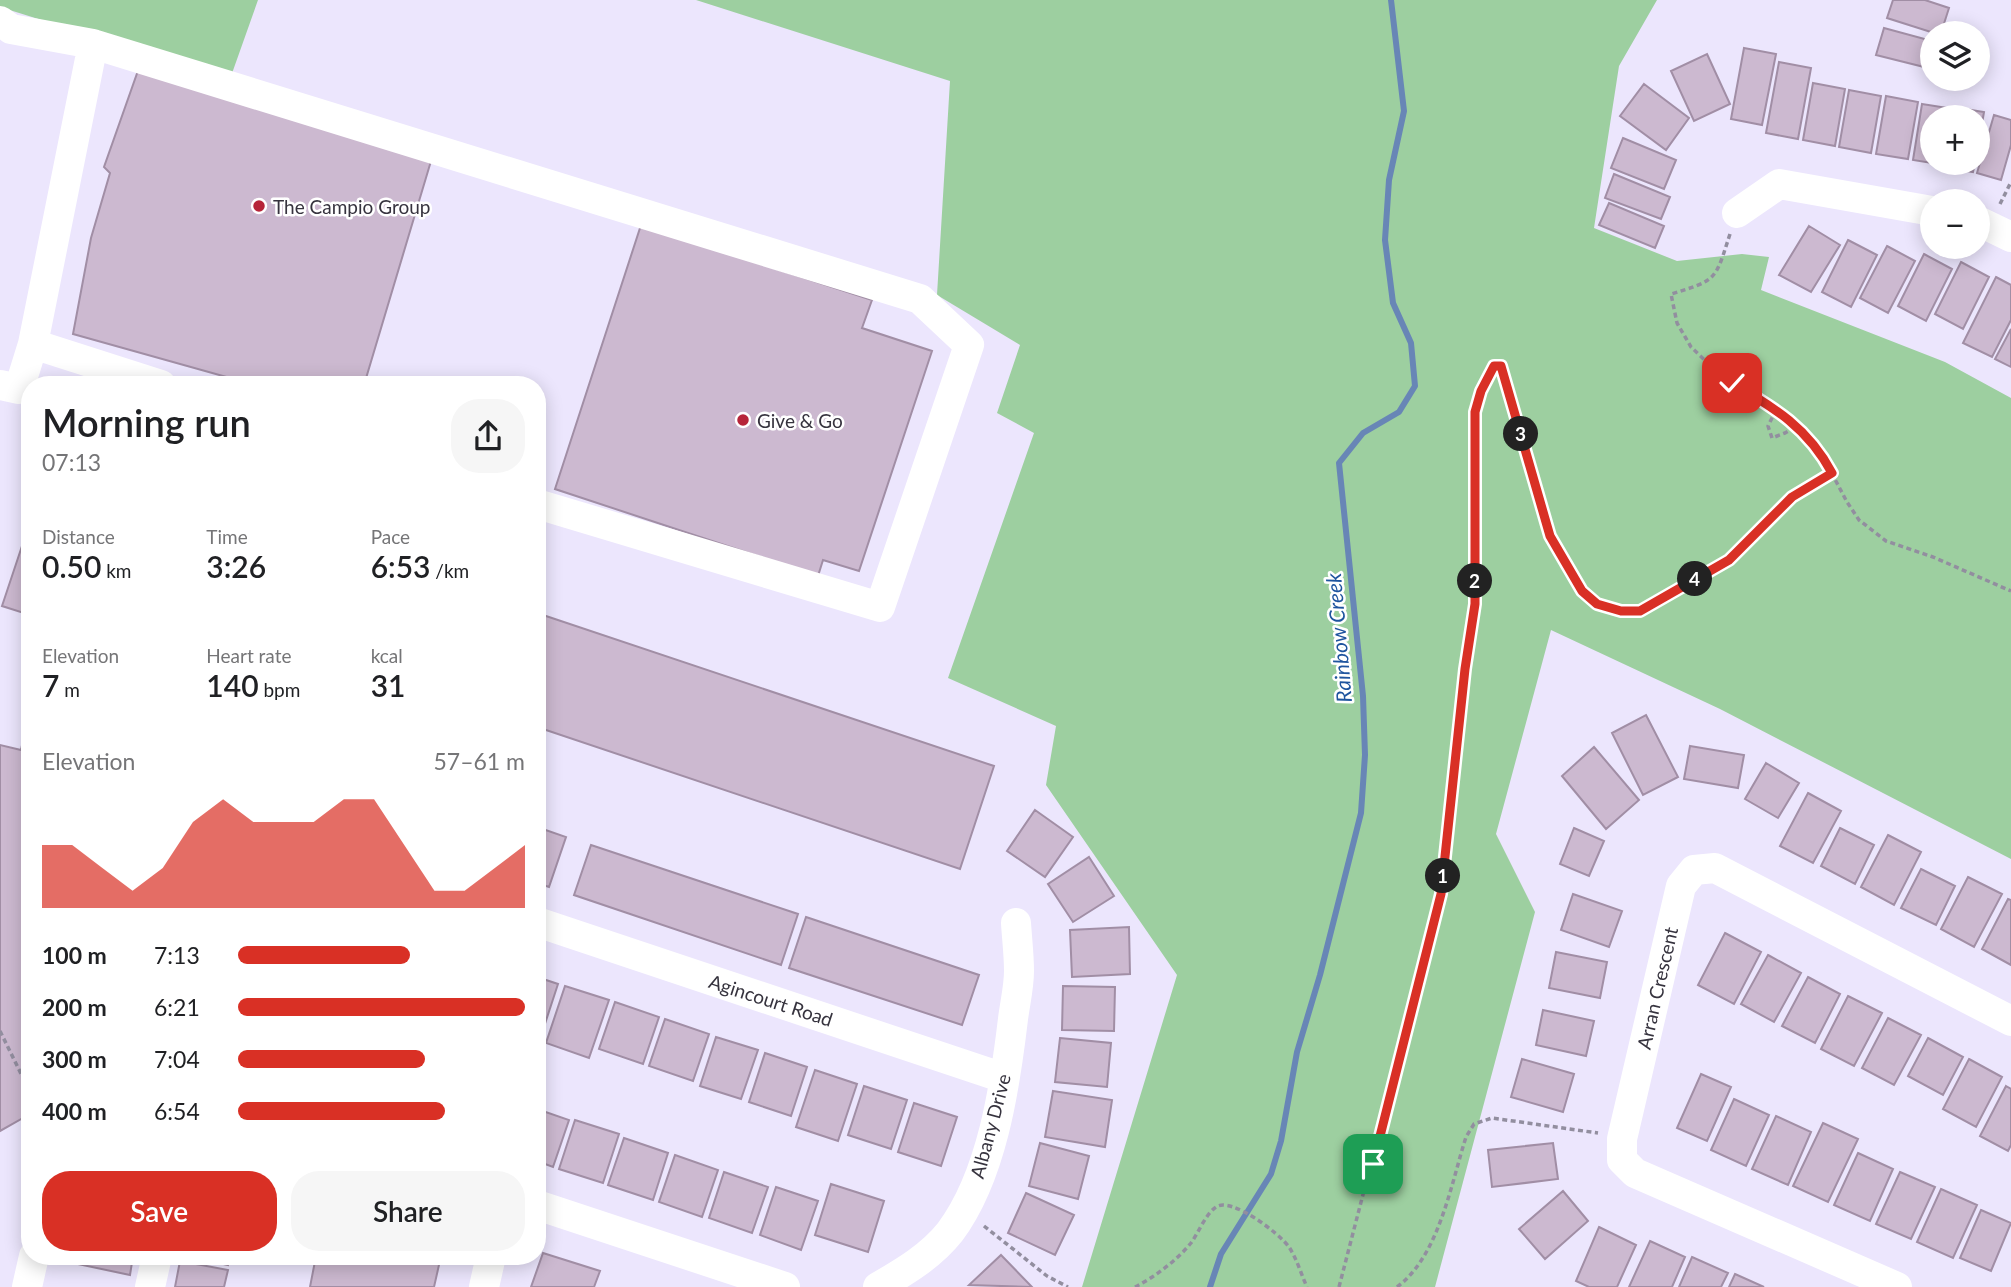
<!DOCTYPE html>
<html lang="en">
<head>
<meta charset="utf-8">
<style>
	:root { --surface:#fff; --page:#f6f6f6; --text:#202124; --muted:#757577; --accent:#d93025 }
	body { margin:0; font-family:Lato,sans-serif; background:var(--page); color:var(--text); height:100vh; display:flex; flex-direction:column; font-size:26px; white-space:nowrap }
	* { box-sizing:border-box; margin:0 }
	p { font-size:23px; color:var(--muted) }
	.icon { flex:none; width:38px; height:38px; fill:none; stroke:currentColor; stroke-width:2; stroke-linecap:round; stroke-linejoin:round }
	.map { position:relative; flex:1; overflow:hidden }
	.drawer { position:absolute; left:21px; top:376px; width:525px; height:889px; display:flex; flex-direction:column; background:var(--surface); border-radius:28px; box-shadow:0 4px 18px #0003 }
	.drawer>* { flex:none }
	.tools { position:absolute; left:1920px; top:21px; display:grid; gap:14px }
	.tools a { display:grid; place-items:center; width:70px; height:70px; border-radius:50%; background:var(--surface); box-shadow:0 4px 18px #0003; font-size:35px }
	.pin { position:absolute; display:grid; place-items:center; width:60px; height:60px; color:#fff; margin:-30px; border-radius:14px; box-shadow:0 4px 10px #0006 }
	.km { position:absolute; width:35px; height:35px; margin:-18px; border-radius:50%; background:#222; color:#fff; font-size:19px; line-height:35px; text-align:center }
	.round { display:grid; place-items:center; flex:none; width:74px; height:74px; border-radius:28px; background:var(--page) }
	.head { display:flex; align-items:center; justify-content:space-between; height:119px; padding:0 21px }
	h1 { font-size:38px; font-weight:600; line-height:52px }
	.figures { display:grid; grid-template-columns:repeat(3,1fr); gap:10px; height:119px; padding:7px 21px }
	.figures div { display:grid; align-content:center }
	.figures b { font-size:30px; font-weight:600 }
	.figures small { font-size:19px; font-weight:400 }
	.figures p { font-size:19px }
	.chart { height:196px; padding:14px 21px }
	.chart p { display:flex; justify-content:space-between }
	.chart svg { width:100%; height:126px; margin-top:7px; fill:var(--accent); opacity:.7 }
	.button { display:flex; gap:14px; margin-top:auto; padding:14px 21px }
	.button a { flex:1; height:80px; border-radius:28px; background:var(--accent); color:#fff; font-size:28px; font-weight:600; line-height:80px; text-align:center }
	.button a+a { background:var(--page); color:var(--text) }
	ul { padding:0 21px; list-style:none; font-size:23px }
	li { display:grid; grid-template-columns:112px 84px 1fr; align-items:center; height:52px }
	li i { height:18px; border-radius:9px; background:var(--accent) }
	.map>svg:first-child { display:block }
	.green { fill:#9dcfa0 }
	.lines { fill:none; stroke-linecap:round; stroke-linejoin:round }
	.stream { stroke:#6886b6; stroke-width:6 }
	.building { fill:#ccb9d0; stroke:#a18ea5; stroke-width:2 }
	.path { stroke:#928e9f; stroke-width:3.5; stroke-dasharray:5 3.5; stroke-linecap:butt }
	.minor { stroke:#fff; stroke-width:30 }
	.route-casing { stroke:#fff; stroke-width:14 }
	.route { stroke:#d93025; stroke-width:9 }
	.poi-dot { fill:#b62439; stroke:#fff; stroke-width:2.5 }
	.labels { text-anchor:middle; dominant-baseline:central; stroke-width:5; stroke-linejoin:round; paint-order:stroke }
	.poi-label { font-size:19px; fill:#36333e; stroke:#fff; text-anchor:start }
	.street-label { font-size:19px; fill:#36333e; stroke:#fff }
	.water-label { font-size:21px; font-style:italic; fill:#1e549e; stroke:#fff }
</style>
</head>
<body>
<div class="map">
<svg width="2011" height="1287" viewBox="0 0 2011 1287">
	<rect width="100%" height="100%" fill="#ece6fd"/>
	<!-- green -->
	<path class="green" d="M0,0h258l-28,79 -230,-72z
		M696,0h961l-38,66 -25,162 83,33 65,-7 27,3 -8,33 184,72 66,36v461l-291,-150 -169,-79 -55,204 39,78 -100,375h-353l95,-312 -131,-190 10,-59 -108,-48 86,-245 -37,-20 23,-68 -83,-50 13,-214z"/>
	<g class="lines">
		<!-- stream -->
		<path class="stream" d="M1210,1287l11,-33 50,-80 10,-33 16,-89 23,-77 41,-162 4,-58 -2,-59 -24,-233 24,-30 36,-21 16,-26 -4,-43 -18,-40 -8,-63 4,-60 15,-69 -13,-111"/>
	</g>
	<!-- building -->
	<path class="building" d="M1893,0h32l24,8 -8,25h-7l-47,-15z
		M1884,28l48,13v11l-4,16 -52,-13z
		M1744,48l32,6 -14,71 -31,-6z
		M1707,54l23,50 -36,17 -23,-50z
		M1779,62l32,6 -13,71 -32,-6z
		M140,65l294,86 -70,234h-109l-182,-51 18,-96 19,-65 -6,-6z
		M1813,83l32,6 -10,57 -32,-6z
		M1644,84l45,34 -23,32 -46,-34z
		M1849,90l32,6 -10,57 -32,-6z
		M1886,96l32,6 -10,57 -32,-5z
		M1922,104l32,5 -2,8h-20v46h13l-1,2 -31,-5z
		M1959,108l25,4 -6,35v-30h-21z
		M1994,115l17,5v25l-10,35 -24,-7z
		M1623,138l53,22 -12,29 -53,-21z
		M1949,163h26l-2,9 -25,-4z
		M1614,174l56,23 -9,22 -56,-21z
		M1609,203l55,23 -9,22 -56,-23z
		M641,225l231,75 -10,28 70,23 -73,220 -36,-11 -5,16 -263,-87z
		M1809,226l31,19 -29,47 -32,-17z
		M1848,240l29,15 -26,52 -29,-15z
		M1887,246l28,15 -27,52 -28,-15z
		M1924,254l28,15 -26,52 -28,-15z
		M1961,262l28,15 -26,52 -28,-15z
		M1996,277l15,8v35l-19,37 -29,-14z
		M2011,329v38l-16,-8z
		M30,522v93l-28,-9z
		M537,613l457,153 -34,103 -423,-142z
		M1646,715l32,62 -35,18 -31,-62z
		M25,731l5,1v382l-30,17v-386l21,5z
		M1690,746l54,9 -6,33 -54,-9z
		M1594,747l45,53 -33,29 -44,-53z
		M1766,763l33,20 -21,35 -33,-19z
		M1808,793l33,18 -28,52 -33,-17z
		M1035,810l38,27 -28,40 -38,-26z
		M537,827l29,10 -17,50 -12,-4z
		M1574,828l30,13 -15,35 -29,-12z
		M1840,828l34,17 -19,39 -34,-18z
		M1888,835l33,17 -27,53 -33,-18z
		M591,845l207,69 -17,51 -207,-70z
		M1089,857l25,39 -41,26 -25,-38z
		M1921,869l34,17 -19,39 -35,-17z
		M1968,877l34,17 -28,53 -33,-18z
		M1573,894l49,17 -13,36 -48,-17z
		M2008,899l3,1v65l-29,-16z
		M806,917l173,58 -17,50 -173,-57z
		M1129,927l1,47 -58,3 -2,-47z
		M1725,933l36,19 -27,52 -36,-19z
		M1556,952l51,10 -7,36 -51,-10z
		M1768,955l33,18 -27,49 -33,-18z
		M537,977l21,7 -18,55 -3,-1z
		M1808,977l32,17 -25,49 -33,-17z
		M565,986l44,14 -20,58 -43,-15z
		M1063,986l52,1 -1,44 -52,-1z
		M1848,996l34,17 -28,53 -33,-17z
		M615,1002l44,15 -16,47 -44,-15z
		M1543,1010l51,11 -8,35 -50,-11z
		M1888,1018l33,17 -27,50 -32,-17z
		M665,1019l44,15 -16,47 -44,-15z
		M716,1037l42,13 -17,49 -41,-13z
		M1060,1038l51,5 -4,44 -52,-5z
		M1928,1038l35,19 -20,38 -35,-19z
		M765,1053l42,14 -16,49 -42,-14z
		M1522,1059l52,15 -11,38 -52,-15z
		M1969,1059l33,18 -26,50 -33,-18z
		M815,1070l42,14 -19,57 -42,-14z
		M1701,1074l30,13 -24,54 -30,-13z
		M864,1086l43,14 -16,49 -43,-14z
		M2006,1086l5,3v56l-3,6 -28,-15z
		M1053,1091l59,9 -7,47 -60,-10z
		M1734,1099l35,16 -23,51 -35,-16z
		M914,1103l43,14 -16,49 -43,-14z
		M537,1109l32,11 -16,47 -16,-6z
		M1776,1116l35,16 -23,53 -36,-16z
		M575,1120l44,14 -16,49 -44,-14z
		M1823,1123l35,16 -30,63 -35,-16z
		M624,1138l44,15 -15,47 -45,-15z
		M1040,1143l49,13 -11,43 -49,-13z
		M1553,1143l5,36 -66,8 -4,-37z
		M1858,1153l35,16 -23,52 -36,-16z
		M675,1155l43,15 -16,47 -43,-15z
		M724,1172l44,15 -16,46 -43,-15z
		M1900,1172l35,15 -24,52 -35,-15z
		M831,1184l53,17 -16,51 -53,-17z
		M776,1187l42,14 -17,49 -41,-15z
		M1941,1189l36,16 -24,53 -36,-16z
		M1563,1191l25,30 -43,38 -26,-30z
		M1026,1193l48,22 -19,40 -47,-22z
		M1981,1210l30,13 -20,48 -31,-13z
		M1599,1227l37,18 -19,42h-28l-13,-6z
		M1650,1241l35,16 -13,30h-43z
		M543,1253l57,18 -6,16h-63z
		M1001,1255l31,32 -63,-2z
		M74,1256h59l-3,19 -57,-12z
		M187,1256h43l-2,9z
		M316,1256h125l-7,31h-124z
		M1692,1257l36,16 -7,14h-42z
		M180,1261l48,9 -4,17h-49z
		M1735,1274l29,13h-35z"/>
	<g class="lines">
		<!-- path -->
		<path class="path" d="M2000,204l11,-22
			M1730,234c-15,46 -12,46 -59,60l6,29 14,24 21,20 20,16 55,34 10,9 25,29 25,47 12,18 27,21 47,16 78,34
			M1776,410l-8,16 4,12 13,-5 12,-7
			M0,1031l30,61
			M984,1226l63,50 21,11
			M1135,1287c20,-10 42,-27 56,-44 8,-11 14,-28 25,-36 15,-11 64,27 73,40 8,12 12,27 18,40
			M1339,1287l102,-393 24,-225 10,-65v-192c4,-16 9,-33 20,-46h6l49,170 32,55 15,13 24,7h19l89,-51 63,-63 40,-24
			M1397,1287c42,-31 54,-103 69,-150l8,-13 18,-6 106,15"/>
		<!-- minor -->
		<path class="minor" d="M0,21l11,8 82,15 -60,300 -14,45 -19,-4
			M93,44l827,255 49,46 -89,262 -343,-103
			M1737,213l42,-29 153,27
			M1978,221l33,16
			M33,344l128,41
			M537,922l467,156
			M537,1205l248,82
			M27,1287l7,-31
			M150,1287l7,-31
			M484,1287l7,-31
			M878,1287c26,-15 53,-31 72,-55 42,-56 55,-145 63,-213 2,-16 6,-32 6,-48 0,-16 -2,-32 -3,-48
			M1897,1287l-262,-114 -13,-13v-21l59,-253 13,-16 21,-2 296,153"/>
	</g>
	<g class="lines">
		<!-- route casing -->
		<g class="route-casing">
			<path id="route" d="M1373,1164l68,-270 24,-225 10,-65v-192l6,-21 13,-25h7l49,170 32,55 15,13 24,7h19l89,-51 63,-63 40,-24c-24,-45 -57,-65 -100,-90"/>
		</g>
		<!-- route -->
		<use href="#route" class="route"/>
	</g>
	<!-- markers -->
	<g class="poi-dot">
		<circle cx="259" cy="206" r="7"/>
		<circle cx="743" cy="420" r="7"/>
	</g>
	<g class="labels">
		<!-- poi labels -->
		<g class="poi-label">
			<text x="273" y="206">The Campio Group</text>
			<text x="757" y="420">Give &amp; Go</text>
		</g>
		<!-- street labels -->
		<g class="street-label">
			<text transform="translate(1657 988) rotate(-77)">Arran Crescent</text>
			<text transform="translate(771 1000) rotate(18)">Agincourt Road</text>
			<text transform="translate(990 1126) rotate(-75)">Albany Drive</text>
		</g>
		<!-- water labels -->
		<g class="water-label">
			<text transform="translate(1338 638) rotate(-95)">Rainbow Creek</text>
		</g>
	</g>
</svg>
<div class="tools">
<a><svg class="icon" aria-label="layers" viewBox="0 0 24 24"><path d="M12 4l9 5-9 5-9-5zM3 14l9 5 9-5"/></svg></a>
<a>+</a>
<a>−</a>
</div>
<div class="pin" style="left:1373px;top:1164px;background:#1e9e55"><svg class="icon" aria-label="arrive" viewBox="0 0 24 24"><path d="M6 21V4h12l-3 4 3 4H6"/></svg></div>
<div class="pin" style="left:1732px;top:383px;background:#d93025"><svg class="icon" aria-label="check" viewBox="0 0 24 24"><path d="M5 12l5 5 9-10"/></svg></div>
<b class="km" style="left:1443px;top:876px">1</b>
<b class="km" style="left:1475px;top:581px">2</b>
<b class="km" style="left:1521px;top:434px">3</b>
<b class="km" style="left:1695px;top:579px">4</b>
<section class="drawer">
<div class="head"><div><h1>Morning run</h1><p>07:13</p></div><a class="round"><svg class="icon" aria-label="share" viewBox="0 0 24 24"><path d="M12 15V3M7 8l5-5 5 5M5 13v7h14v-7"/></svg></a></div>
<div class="figures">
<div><p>Distance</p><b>0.50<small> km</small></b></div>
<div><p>Time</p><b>3:26</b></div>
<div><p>Pace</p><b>6:53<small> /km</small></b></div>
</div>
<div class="figures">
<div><p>Elevation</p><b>7<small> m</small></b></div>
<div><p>Heart rate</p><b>140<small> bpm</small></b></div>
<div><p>kcal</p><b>31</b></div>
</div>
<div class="chart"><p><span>Elevation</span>57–61 m</p>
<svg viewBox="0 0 160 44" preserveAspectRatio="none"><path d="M0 44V22L10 22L20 30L30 38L40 30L50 14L60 6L70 14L80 14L90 14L100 6L110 6L120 22L130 38L140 38L150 30L160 22V44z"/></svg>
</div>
<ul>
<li><b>100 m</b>7:13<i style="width:60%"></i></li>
<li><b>200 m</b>6:21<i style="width:100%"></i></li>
<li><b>300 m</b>7:04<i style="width:65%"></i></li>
<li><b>400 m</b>6:54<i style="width:72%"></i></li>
</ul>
<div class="button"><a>Save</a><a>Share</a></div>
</section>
</div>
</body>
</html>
